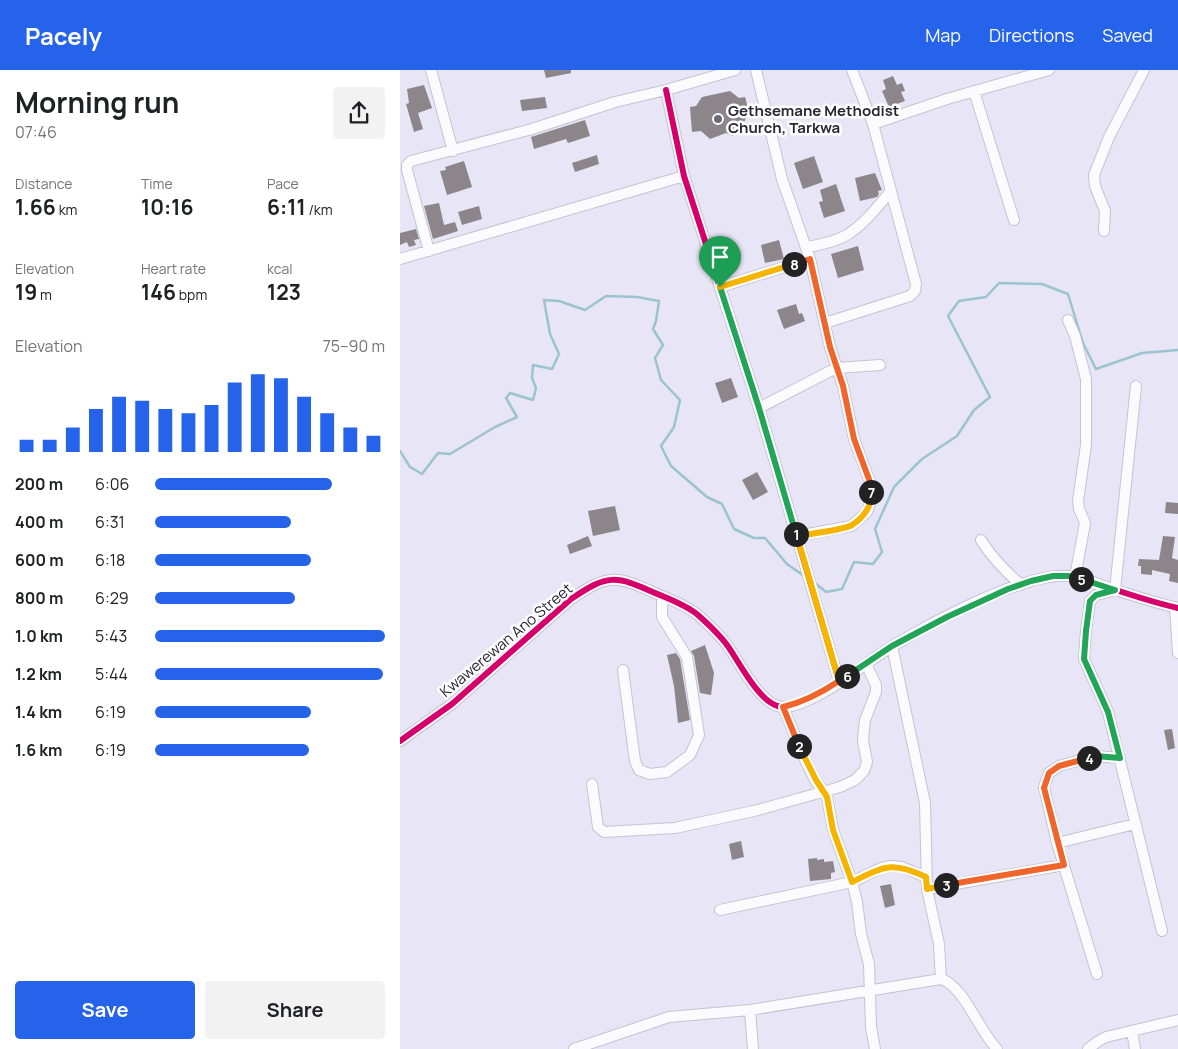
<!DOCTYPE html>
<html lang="en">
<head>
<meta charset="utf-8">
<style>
	:root { --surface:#fff; --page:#f2f2f2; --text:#202124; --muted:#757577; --accent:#2563eb }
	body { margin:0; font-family:Manrope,sans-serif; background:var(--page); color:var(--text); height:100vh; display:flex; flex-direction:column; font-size:19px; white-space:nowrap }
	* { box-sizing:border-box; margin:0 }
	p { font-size:16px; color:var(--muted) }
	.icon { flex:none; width:28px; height:28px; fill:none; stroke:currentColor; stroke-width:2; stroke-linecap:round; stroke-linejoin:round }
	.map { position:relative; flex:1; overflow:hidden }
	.panel { display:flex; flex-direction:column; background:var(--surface); width:400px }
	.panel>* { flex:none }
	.pin { position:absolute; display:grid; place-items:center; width:42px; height:42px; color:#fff; margin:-51px -21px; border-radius:50% 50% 50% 0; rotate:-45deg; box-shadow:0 0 5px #0007 }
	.pin .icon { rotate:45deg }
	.km { position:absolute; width:25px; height:25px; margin:-12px; border-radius:50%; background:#222; color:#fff; font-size:14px; line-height:25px; text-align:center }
	.round { display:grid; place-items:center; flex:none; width:52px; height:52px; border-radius:5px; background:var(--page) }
	.head { display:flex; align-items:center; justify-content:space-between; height:85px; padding:0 15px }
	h1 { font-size:28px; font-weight:700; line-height:38px }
	.stats { display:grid; grid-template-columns:repeat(3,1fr); gap:8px; height:85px; padding:5px 15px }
	.stats div { display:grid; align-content:center }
	.stats b { font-size:21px; font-weight:700 }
	.stats small { font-size:14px; font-weight:400 }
	.stats p { font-size:14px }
	.chart { height:140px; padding:10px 15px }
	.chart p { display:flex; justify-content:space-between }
	.chart svg { width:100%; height:90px; margin-top:5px; stroke:var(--accent); stroke-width:6 }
	.primary-button { display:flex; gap:10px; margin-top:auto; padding:10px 15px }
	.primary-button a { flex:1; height:58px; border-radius:5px; background:var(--accent); color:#fff; font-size:20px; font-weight:700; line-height:58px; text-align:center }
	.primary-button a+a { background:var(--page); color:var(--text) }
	ul { padding:0 15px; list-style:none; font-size:16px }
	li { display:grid; grid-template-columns:80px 60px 1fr; align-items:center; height:38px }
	li i { height:12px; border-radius:6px; background:var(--accent) }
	header { display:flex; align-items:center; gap:30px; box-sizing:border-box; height:70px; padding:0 25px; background:var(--accent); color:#fff }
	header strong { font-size:24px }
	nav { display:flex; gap:28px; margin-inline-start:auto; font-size:18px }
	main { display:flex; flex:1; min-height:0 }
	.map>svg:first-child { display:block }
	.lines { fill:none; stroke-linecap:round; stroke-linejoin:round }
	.stream { stroke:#9cc3d0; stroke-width:2.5 }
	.building { fill:#8c868a }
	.minor-casing { stroke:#c5c3d2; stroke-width:12 }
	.minor { stroke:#fbfbfe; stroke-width:10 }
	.cycleway-casing { stroke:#fff; stroke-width:9 }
	.cycleway { stroke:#d6006c; stroke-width:6 }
	.split-1-casing { stroke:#fff; stroke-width:10 }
	.split-2-casing { stroke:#fff; stroke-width:10 }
	.split-3-casing { stroke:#fff; stroke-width:10 }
	.split-4-casing { stroke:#fff; stroke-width:10 }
	.split-5-casing { stroke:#fff; stroke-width:10 }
	.split-6-casing { stroke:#fff; stroke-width:10 }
	.split-7-casing { stroke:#fff; stroke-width:10 }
	.split-8-casing { stroke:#fff; stroke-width:10 }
	.split-9-casing { stroke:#fff; stroke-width:10 }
	.split-1 { stroke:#22a559; stroke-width:6 }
	.split-2 { stroke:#f0652b; stroke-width:6 }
	.split-3 { stroke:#f5b400; stroke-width:6 }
	.split-4 { stroke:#f0652b; stroke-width:6 }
	.split-5 { stroke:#22a559; stroke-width:6 }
	.split-6 { stroke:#22a559; stroke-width:6 }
	.split-7 { stroke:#f5b400; stroke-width:6 }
	.split-8 { stroke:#f0652b; stroke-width:6 }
	.split-9 { stroke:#f5b400; stroke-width:6 }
	.poi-dot { fill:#6b6a78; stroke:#fff; stroke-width:2 }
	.labels { text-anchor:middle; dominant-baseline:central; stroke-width:5; stroke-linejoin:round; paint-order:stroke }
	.poi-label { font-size:15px; font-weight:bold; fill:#282734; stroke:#fff; text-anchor:start }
	.street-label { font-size:15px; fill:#282734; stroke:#fff }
</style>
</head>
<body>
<header>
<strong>Pacely</strong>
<nav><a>Map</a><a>Directions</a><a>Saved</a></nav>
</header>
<main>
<section class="panel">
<div class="head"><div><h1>Morning run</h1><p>07:46</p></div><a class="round"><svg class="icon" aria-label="share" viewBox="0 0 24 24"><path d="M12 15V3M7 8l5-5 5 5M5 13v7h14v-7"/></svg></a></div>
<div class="stats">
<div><p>Distance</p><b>1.66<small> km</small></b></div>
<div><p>Time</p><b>10:16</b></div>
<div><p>Pace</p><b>6:11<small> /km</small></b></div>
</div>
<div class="stats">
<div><p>Elevation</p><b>19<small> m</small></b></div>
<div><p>Heart rate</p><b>146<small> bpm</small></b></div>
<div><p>kcal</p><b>123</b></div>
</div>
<div class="chart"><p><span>Elevation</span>75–90 m</p>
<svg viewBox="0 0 160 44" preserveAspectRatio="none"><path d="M5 44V38M15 44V38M25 44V32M35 44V23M45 44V17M55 44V19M65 44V23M75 44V25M85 44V21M95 44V10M105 44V6M115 44V8M125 44V17M135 44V25M145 44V32M155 44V36"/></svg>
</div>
<ul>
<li><b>200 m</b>6:06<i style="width:77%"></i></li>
<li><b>400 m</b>6:31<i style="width:59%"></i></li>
<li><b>600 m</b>6:18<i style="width:68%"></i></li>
<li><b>800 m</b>6:29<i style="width:61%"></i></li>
<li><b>1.0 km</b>5:43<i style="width:100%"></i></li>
<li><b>1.2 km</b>5:44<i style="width:99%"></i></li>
<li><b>1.4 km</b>6:19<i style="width:68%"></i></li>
<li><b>1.6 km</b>6:19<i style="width:67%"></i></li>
</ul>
<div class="primary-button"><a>Save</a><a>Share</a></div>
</section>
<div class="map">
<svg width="778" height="979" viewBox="0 0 778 979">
	<rect width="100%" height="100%" fill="#e7e5f6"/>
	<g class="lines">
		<!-- stream -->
		<path class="stream" d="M0,381l10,16 12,7 16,-21 12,1 45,-27 22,-10 -11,-19 4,-5 23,7 3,-12 -4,-10 1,-13 19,4 7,-15 -9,-20 -6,-34 15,1 26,9 21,-14 31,1 22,4 -3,20 -3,8 10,16 -8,13 6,22 19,20 -6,27 -13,19 10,20 36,31 15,7 12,25 20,9h11l22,26 17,12
			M415,513l11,9 16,-3 12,-27 19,2 9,-12 -7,-23 19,-42 28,-28 35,-23 17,-26 16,-13 -42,-81 11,-15 27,-4 13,-14 43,1 26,10 15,49 13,26 46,-16 36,-3"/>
	</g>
	<!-- building -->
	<path class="building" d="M144,0h27v3l-25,5z
		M493,6l4,9 5,-2 3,8 -4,1 4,9 -16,6 -7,-16 4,-2 -3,-9z
		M24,15l8,23 -14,5 5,16 -9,3 -8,-28 3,-1 -2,-14z
		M330,21l9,7 6,-1 4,15 -7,14 -9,10 -7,-3 -16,6 -9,-8 -9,1 -2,-25 6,-1 6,-9z
		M145,27l2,11 -25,3 -2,-11z
		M185,50l5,16 -22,7 -2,-4 -32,10 -3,-12z
		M197,85l2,9 -24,8 -3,-9z
		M414,86l9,26 -20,7 -9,-26z
		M64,91l8,26 -25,8 -7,-24 6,-1 -1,-3z
		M475,103l7,17 -4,1 1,3 -2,3 -17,4 -5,-23z
		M436,114l9,27 -21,7 -5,-16 4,-1 -3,-11z
		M39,133l5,22 11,-3 3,9 -25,8 -9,-33z
		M79,136l3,13 -20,6 -4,-13z
		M16,159l3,10 -5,1 2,5 -7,2 -2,-5 -7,3v-12z
		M379,170l5,19 -19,4 -4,-18z
		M458,176l6,24 -26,8 -7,-24z
		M396,234l3,10 3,-1 3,8 -21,8 -7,-19z
		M331,308l7,19 -16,6 -7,-20z
		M357,402l11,20 -15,8 -11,-20z
		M766,432l12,1v11l-13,-1z
		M215,436l5,24 -27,6 -5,-25z
		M188,466l4,10 -22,8 -3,-9z
		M763,466l12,1 -3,21 6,2v23l-9,-2 1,-7 -18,-4v5l-11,-1v-8h-3l1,-7 20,1z
		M305,575l9,28 -3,22 -11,-2 -6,-37 -3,-5z
		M276,583l4,6 10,61 -12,3 -4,-37 -7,-31z
		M772,659l3,19 -7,2 -4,-20z
		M341,771l3,16 -12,3 -3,-16z
		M417,788v2l7,-1v3l9,-1 2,11 -4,1v6l-21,2 -2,-22z
		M491,814l4,21 -10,3 -5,-22z"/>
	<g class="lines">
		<!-- minor casing -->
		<g class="minor-casing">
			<path id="minor" d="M31,0l22,81
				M356,0l26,109 28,80 20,88 13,39 11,53 16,43 2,15 -5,15 -16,14 -54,10
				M266,20l18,86 75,232 80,273
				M574,21l40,129
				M473,54l74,-25 102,-29
				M704,161l1,-20 -10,-25 -1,-11 15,-38 35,-67
				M407,177c12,-2 27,-5 38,-11 18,-10 33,-30 46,-45
				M29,181l-22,-81v-5l4,-4 121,-32 83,-27 51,-12 69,-20
				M0,189l284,-83
				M320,217l90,-28
				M668,250l7,16 11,43v66l-8,56 1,8 6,14 -10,54
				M425,253l85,-27 5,-5 1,-7 -43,-160 -21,-54
				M736,316l-21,204 -19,5 -6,6 -4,30 -2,28 24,53 54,219
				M359,338l77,-40 44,-3
				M581,470c11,18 24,31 40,45
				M775,537l3,46
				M492,576l33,157 2,86 12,55 2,35
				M223,600l12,91 4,9 11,4 17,-2 23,-17 9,-20 -12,-78 -25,-40v-21
				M383,637l23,55 9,18 12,17 6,33 19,52 5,20 4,32 8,30 2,63 4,22
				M0,671l52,-37 119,-105c37,-25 44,-24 84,-6 14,6 31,12 43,22 10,9 21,19 29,30 12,16 34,63 57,62 24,-1 69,-33 89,-48 38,-27 151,-88 196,-83 15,2 29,8 44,13 21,7 43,14 65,19
				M192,714l6,43 6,5 71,-4 83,-18 82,-23 15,-7 9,-9 3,-9 -4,-21 1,-13 1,-8 11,-28v-7l-10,-21
				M657,773l78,-19
				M527,819l137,-24
				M320,840l132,-28 29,-14 10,-2 11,1 24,10
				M697,904l-40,-131 -13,-56 5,-14 10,-7 36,-10 25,2
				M732,961l3,18
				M174,979l95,-32 81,-7
				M353,979l-3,-39 191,-31c23,7 38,52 56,70
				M688,979l9,-7 9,-5 72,-17"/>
		</g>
		<!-- minor -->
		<use href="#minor" class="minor"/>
		<!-- cycleway casing -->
		<g class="cycleway-casing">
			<path id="cycleway" d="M266,20l18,86 75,232 80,273
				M0,671l52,-37 119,-105c37,-25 44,-24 84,-6 14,6 31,12 43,22 10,9 21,19 29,30 12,16 34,63 57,62 24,-1 69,-33 89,-48 38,-27 151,-88 196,-83 15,2 29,8 44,13 21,7 43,14 65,19"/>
		</g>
		<!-- cycleway -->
		<use href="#cycleway" class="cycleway"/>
	</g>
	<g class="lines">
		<!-- split-1 casing -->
		<g class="split-1-casing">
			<path id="split-1" d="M320,217l39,121 37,126"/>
		</g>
		<!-- split-2 casing -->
		<g class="split-2-casing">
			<path id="split-2" d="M396,464l43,147c-18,12 -35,21 -56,26l16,39"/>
		</g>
		<!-- split-3 casing -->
		<g class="split-3-casing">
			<path id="split-3" d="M399,676l17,34 11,17 6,33 19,52c33,-16 40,-21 74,-5l1,12 19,-4"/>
		</g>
		<!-- split-4 casing -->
		<g class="split-4-casing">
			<path id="split-4" d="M546,815l118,-20 -20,-77 5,-15 10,-7 30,-8"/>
		</g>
		<!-- split-5 casing -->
		<g class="split-5-casing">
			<path id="split-5" d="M681,509l34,11 -19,5 -6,6 -4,30 -2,28 24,53 12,46 -25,-2 -6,2"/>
		</g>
		<!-- split-6 casing -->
		<g class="split-6-casing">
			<path id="split-6" d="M447,606l45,-30 55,-29 61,-28 23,-8 22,-5h15l13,3"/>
		</g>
		<!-- split-7 casing -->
		<g class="split-7-casing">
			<path id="split-7" d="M447,606l-8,5 -42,-145c11,-2 48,-6 55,-11 11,-7 21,-20 19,-33"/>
		</g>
		<!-- split-8 casing -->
		<g class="split-8-casing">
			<path id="split-8" d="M394,194l16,-5 20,88 13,39 11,53 16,43 1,10"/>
		</g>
		<!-- split-9 casing -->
		<g class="split-9-casing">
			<path id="split-9" d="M320,217l74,-23"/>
		</g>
		<!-- split-1 -->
		<use href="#split-1" class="split-1"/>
		<!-- split-2 -->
		<use href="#split-2" class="split-2"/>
		<!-- split-3 -->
		<use href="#split-3" class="split-3"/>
		<!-- split-4 -->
		<use href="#split-4" class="split-4"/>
		<!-- split-5 -->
		<use href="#split-5" class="split-5"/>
		<!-- split-6 -->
		<use href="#split-6" class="split-6"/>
		<!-- split-7 -->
		<use href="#split-7" class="split-7"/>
		<!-- split-8 -->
		<use href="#split-8" class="split-8"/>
		<!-- split-9 -->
		<use href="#split-9" class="split-9"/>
	</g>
	<!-- markers -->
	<circle class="poi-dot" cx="318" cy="49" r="5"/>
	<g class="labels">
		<!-- poi labels -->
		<g class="poi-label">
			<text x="328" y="40">Gethsemane Methodist<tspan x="328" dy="17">Church, Tarkwa</tspan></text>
		</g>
		<!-- street labels -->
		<g class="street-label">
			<text transform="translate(106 570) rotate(-40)">Kwawerewan Ano Street</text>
		</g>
	</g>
</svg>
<div class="pin" style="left:320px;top:217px;background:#1e9e55"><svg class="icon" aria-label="arrive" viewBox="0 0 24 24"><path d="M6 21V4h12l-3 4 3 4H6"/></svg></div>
<b class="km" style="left:396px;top:464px">1</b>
<b class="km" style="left:399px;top:676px">2</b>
<b class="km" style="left:546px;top:815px">3</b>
<b class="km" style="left:689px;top:688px">4</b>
<b class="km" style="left:681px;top:509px">5</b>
<b class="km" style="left:447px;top:606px">6</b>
<b class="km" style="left:471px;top:422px">7</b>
<b class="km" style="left:394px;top:194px">8</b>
</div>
</main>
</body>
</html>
